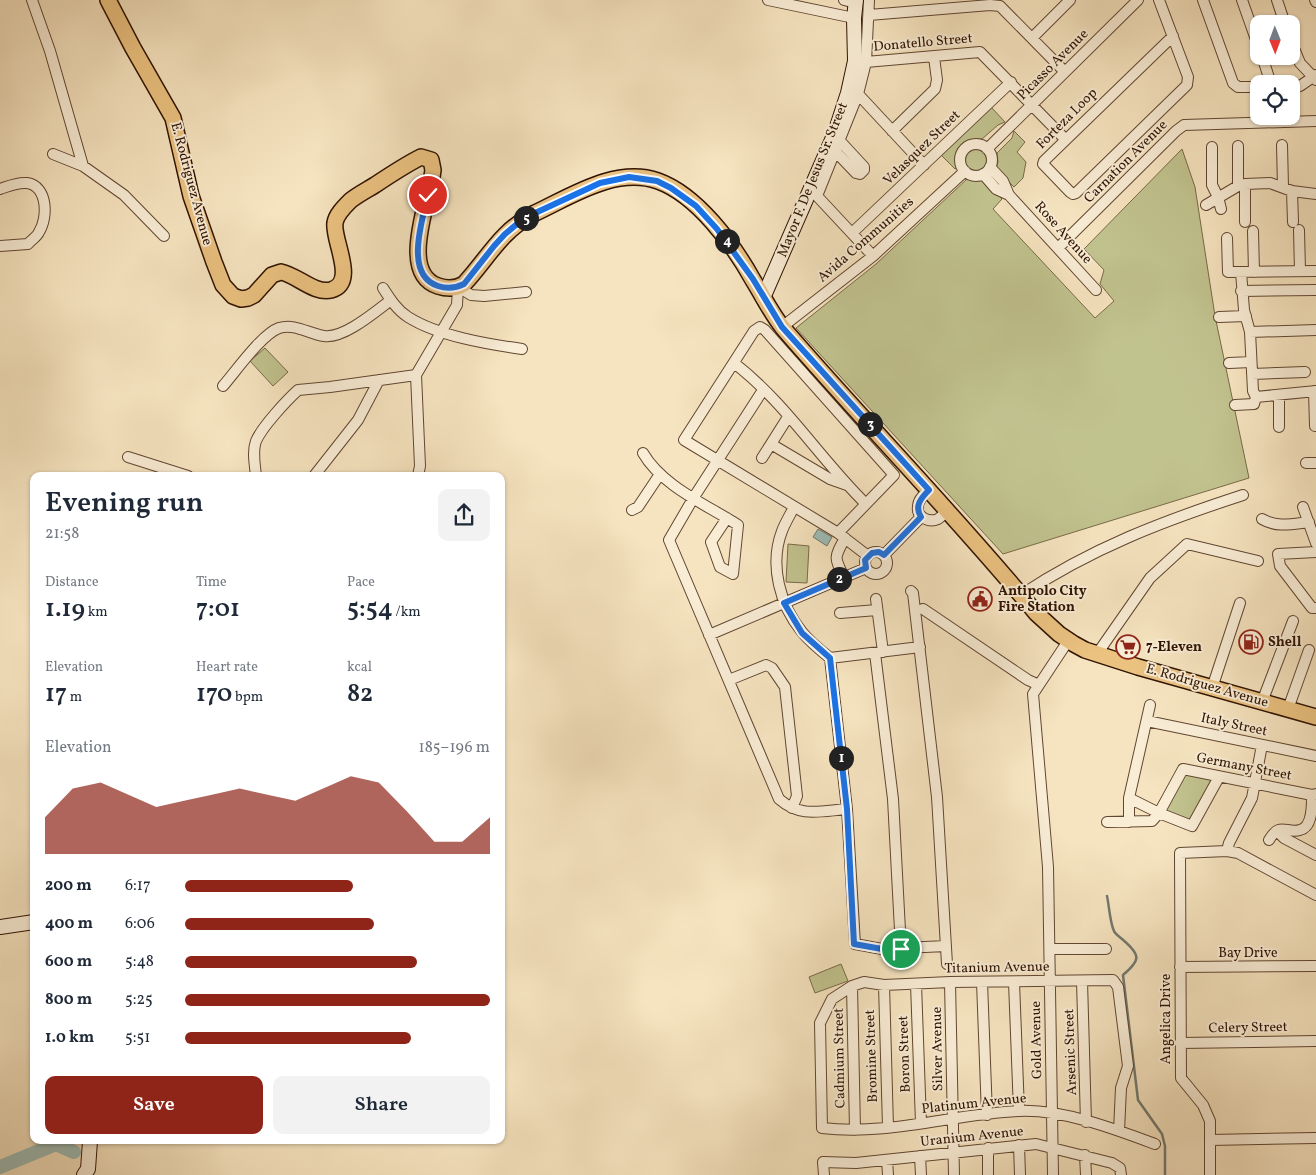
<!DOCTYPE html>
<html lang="en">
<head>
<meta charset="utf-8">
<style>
	:root { --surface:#fff; --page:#f2f2f3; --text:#1f2937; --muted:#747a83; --accent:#8f2418 }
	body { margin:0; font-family:Vollkorn,serif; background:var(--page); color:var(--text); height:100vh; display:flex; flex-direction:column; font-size:19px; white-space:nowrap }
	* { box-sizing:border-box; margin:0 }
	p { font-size:16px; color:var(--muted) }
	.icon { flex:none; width:28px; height:28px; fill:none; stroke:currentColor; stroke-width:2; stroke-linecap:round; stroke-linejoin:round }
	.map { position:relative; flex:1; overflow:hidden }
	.sheet { position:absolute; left:30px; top:472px; width:475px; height:672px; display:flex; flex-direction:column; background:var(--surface); border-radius:10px; box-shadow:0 1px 4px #0004 }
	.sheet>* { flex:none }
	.needle { width:32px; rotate:179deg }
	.buttons { position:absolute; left:1250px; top:15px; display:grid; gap:10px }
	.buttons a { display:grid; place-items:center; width:50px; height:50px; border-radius:10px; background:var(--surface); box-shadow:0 1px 4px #0004; font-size:25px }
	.pin { position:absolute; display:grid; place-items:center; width:42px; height:42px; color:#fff; margin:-21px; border:2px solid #fff; border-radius:50%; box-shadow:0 1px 5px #0007 }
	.km { position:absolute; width:25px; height:25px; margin:-12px; border-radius:50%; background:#222; color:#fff; font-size:14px; line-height:25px; text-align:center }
	.round { display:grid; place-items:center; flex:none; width:52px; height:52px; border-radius:10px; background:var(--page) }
	.summary { display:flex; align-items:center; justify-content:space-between; height:85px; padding:0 15px }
	h1 { font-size:28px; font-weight:600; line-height:38px }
	.figures { display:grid; grid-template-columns:repeat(3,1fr); gap:8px; height:85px; padding:5px 15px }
	.figures div { display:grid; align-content:center }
	.figures b { font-size:25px; font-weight:600 }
	.figures small { font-size:14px; font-weight:400 }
	.figures p { font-size:14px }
	.chart { height:140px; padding:10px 15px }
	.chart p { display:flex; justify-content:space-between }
	.chart svg { width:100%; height:90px; margin-top:5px; fill:var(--accent); opacity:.7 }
	.cta { display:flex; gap:10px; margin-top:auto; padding:10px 15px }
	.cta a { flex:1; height:58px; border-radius:10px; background:var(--accent); color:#fff; font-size:20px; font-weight:600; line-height:58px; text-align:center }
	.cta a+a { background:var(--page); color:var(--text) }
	ul { padding:0 15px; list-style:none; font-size:16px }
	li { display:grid; grid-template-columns:80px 60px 1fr; align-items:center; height:38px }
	li i { height:12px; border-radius:6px; background:var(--accent) }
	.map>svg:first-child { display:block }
	.green { fill:#c1c38f; stroke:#786a48 }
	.water { fill:#9ebeb8; stroke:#72796f }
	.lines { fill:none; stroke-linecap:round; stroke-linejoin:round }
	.stream { stroke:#72796f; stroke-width:2.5 }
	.river { stroke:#9ebeb8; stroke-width:14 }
	.street-casing { stroke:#614631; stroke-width:12 }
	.secondary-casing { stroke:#2f1201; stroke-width:16 }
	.primary-casing { stroke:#2f1201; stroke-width:18 }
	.street { stroke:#f9edd6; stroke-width:10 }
	.secondary { stroke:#f9edd6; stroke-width:14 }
	.primary { stroke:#ebc280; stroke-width:15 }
	.route-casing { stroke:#fff; stroke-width:10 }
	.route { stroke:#1a73e8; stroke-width:6 }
	.labels { text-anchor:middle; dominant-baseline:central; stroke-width:4; stroke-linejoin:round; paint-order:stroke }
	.street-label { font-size:14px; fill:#2f1201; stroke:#f9edd6 }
	.poi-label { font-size:14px; font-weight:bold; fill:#2f1201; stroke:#f9edd6; text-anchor:start }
</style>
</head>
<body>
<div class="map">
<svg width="1316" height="1175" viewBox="0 0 1316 1175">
	<rect width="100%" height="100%" fill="#f6e4c0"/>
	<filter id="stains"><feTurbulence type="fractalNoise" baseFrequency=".004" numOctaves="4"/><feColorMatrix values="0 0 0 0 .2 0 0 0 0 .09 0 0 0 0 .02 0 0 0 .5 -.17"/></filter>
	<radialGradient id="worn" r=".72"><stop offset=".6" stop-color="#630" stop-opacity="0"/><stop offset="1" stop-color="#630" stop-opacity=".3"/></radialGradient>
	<!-- green -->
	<path class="green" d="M991,107l14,15 -7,3 -16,14c-17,-1 -30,11 -25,29l-2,1 -14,-14z
		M1014,131l11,11 -8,10 9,10 -3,16 -9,9 -18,-18 2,-7 -1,-9 15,-15z
		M965 160a11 11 0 1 1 22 0a11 11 0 1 1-22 0Z
		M1182,149l13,38 20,129 34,162 -246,76 -207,-226 80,-64 91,-85 10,2 7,-1 18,19 -9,10 102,109 19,-17 -14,-17 4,-14 -20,-21z
		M265,348l23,24 -15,14 -23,-25z
		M788,544l21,2 -2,37 -21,-1z
		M1184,773l30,7 -23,42 -26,-11z
		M841,964l7,17 -33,12 -6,-16z"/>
	<!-- water -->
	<path class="water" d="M818,529l14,8 -5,9 -14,-9z"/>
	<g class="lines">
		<!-- stream -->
		<path class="stream" d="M1107,896c2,9 3,27 7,35 1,3 6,6 8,8 19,16 19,21 1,36l15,125 24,34 3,12v29"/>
		<!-- river -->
		<path class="river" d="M0,1167l56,-23 18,8"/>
		<!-- street casing -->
		<g class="street-casing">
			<path id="street" d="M32,0l18,51 33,115 41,29 40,41
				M768,0l86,18
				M844,0l12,3
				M869,0l-3,62 -8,32 -41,102 56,60
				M1159,0l29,77 -1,8 -111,108 -3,1 -3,-2 -24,-25 -3,-3 1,-3 129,-125
				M1203,0l30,83 5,4h21
				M1242,0l17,48
				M1277,0l8,24
				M1315,0l1,2
				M869,15l121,-10 10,1 65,66
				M1032,38l38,-38
				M1291,41l9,22 16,17
				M1262,56l9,28
				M866,62l114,-10 85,87
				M1291,86h9l16,-11
				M858,94l66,71
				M892,131l43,-42 2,-9 -3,-23
				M960 160a16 16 0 1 1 32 0a16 16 0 1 1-32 0Z
				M1282,145l1,42
				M1238,146v40
				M1212,147v38l6,12 3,12
				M987,149l151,-149
				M836,152l20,21 4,1 4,-4v-3l-24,-26
				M53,154l30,12
				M990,167l13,14 6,14 87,95
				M983,174l13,15 13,6
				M1245,184v38
				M0,189c9,-3 17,-7 27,-6 21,3 21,35 12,49 -2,5 -8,8 -11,12l-28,2
				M1292,191l1,31
				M1206,205l32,-19 7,-2 25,-1 22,8 24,3
				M1299,230l1,41
				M1253,231l1,41
				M852,233l159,-151
				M1227,238l1,34 88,-1
				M1058,248l118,-117 8,-6 132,-4
				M458,287l13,8 13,1 42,-4
				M383,288c7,11 14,22 25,29 30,19 79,27 114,32
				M1241,291l75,-1
				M1219,317l27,-1
				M782,327l91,-71 92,-85
				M1250,332l66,-2
				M734,363c51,39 86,96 132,141
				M1229,363l22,-1
				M1252,374l53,-2
				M223,386c13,-15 39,-52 56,-58 16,-5 30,6 45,8 20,3 52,-25 67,-36
				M763,390l-69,107 -25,43 110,259c22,19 41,12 68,10
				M1314,391l1,35
				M1279,396v31
				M1256,397l60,-6
				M1235,405l19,-1 2,-7 -3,-6 -3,-59 -6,-22 -3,-38
				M771,444l59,35 17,6
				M643,453c19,33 64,52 95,72l-5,49 -13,-7 -9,-25 16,-24
				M128,457l60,19
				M762,458l26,-41
				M1306,463h10
				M256,476c-1,-11 -4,-24 0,-35 6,-14 30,-40 42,-51l32,-3 86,-12
				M314,476l44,-56 21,-40
				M418,476l2,-10 -4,-91 41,-70 1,-18
				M929,490c-5,5 -11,9 -11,17 -2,10 11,16 20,12 3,-2 6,-5 9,-8
				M794,507c-4,8 -9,16 -12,24 -13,34 -2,74 20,101 8,10 18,18 28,26l17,151 8,135 27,5 64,-3
				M1303,507l13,36
				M632,510l6,-3 22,-33
				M1262,519c15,9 30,5 47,3
				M838,533l56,-58 -129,-145 -5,-3 -6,4 -70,109 154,93 30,23
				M865 563a11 11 0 1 1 22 0a11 11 0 1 1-22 0Z
				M1316,552l-38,2 2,12 32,42h4
				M884,555l37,-38
				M844,577c-10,-20 -10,-19 1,-39
				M911,591l2,2 24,204 10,167
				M1021,595c71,-47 142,-74 222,-100
				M876,599l7,53
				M923,609l105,71 11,5
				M840,613l37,-3
				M709,635l157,-67
				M875,653l18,146 8,150
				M1097,654l53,-76 37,-34 71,17
				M830,658l90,-11
				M729,680l37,-15 6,3 13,19 12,109 -5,12
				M1212,688l28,-85
				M1262,702l31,-81
				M1288,709l21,-59
				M1147,721l169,35
				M1129,798l30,15 33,13 27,-49
				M1107,822l45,-1 7,-8 24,-44 129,26 4,-1
				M1129,822v-24l21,-93
				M1277,831l7,7 32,17
				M1269,840c11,-19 17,-6 31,-10 13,-3 12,-25 12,-35
				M1227,851l2,-8 23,-45 10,-53
				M1050,949h56
				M1180,967l136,-1
				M1082,981l4,141
				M950,982l4,193
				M982,982l5,133
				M1014,982l5,129
				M916,984l5,139
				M884,985l4,142
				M852,986l3,144
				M1180,1043l136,-2
				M1119,1131l2,-43 7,-22 -10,-79 -5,-7 -163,2 -66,3 -20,-3 -12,4 -20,13 -12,24 2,105c66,8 132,-14 197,-17 43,-2 96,18 136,33
				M1210,1140l106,-2
				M1019,1145l1,30
				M988,1148v27
				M1085,1155l1,20
				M920,1156l1,19
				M887,1160l1,15
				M824,1175l-1,-13 33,1 180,-19 76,19 8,5 1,7
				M1053,1175l-5,-308 -15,-173 35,-53
				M1210,1175v-54l-7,-16 -22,-27 -1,-225 47,-2 11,2 78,42"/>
		</g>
		<!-- secondary casing -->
		<g class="secondary-casing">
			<path id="secondary" d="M763,298l72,-165 13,-40 7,-32 -1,-43 2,-18
				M0,927l34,-5
				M84,1175l4,-6 2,-28"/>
		</g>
		<!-- primary casing -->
		<g class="primary-casing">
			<path id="primary" d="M108,0l25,48 40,70 18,78 23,66 9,23 10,11 8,3 7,-1 6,-3 18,-20 9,-3c16,3 33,22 50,18 27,-7 1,-51 4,-67 1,-8 9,-16 15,-22 7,-6 17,-11 25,-16 15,-10 30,-20 46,-28l10,3 2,10c-3,29 -35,103 5,116 9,3 18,3 26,-2 25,-27 35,-51 69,-70 37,-17 82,-48 125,-33 39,14 75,63 95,99 10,16 18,33 30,48 83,96 172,187 253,285l23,21 15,10 11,6 53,17 178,50"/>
		</g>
		<!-- street -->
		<use href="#street" class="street"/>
		<!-- secondary -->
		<use href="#secondary" class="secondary"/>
		<!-- primary -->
		<use href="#primary" class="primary"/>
	</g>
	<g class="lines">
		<!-- route casing -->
		<g class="route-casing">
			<path id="route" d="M428,195c-6,26 -24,80 10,91 9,3 18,2 26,-2l30,-38 11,-12 18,-15 10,-5 67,-31 29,-6 28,4 14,7 25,18 21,23 36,50 29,48 147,163c-8,8 -15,16 -8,27l-37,38 -5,-3 -7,1 -7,7 1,8 -82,35 18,30 28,25 17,151 7,135 28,5h19"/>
		</g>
		<!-- route -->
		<use href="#route" class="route"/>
	</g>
	<!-- icons -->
	<defs>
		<g id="civic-ring" transform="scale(1.25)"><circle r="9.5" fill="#f9edd6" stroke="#8f2418" stroke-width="1.5"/><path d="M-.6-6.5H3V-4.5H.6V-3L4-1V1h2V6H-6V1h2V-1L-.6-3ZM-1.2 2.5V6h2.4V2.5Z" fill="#8f2418"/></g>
		<g id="fuel-ring" transform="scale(1.25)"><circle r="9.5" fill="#f9edd6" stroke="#8f2418" stroke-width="1.5"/><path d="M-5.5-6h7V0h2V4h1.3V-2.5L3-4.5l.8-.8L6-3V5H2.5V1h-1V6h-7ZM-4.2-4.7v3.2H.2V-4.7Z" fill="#8f2418"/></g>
		<g id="supermarket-ring" transform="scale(1.25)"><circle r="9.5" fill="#f9edd6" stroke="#8f2418" stroke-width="1.5"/><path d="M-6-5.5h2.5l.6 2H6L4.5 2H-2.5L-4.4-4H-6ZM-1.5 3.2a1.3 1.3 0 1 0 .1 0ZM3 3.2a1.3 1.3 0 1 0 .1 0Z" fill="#8f2418"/></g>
	</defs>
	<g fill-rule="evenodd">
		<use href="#civic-ring" x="980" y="599"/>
		<use href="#fuel-ring" x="1251" y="642"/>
		<use href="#supermarket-ring" x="1128" y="647"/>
	</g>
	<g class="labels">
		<!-- street labels -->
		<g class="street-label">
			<text transform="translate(923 43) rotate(-5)">Donatello Street</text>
			<text transform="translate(1053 65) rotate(-45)">Picasso Avenue</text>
			<text transform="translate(1067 119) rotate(-45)">Forteza Loop</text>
			<text transform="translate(922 148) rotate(-44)">Velasquez Street</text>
			<text transform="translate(1126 162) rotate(-45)">Carnation Avenue</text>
			<text transform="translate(813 180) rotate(-68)">Mayor F. De Jesus Sr. Street</text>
			<text transform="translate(191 184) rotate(75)">E. Rodriguez Avenue</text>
			<text transform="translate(1063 233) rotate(48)">Rose Avenue</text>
			<text transform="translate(866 240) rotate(-41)">Avida Communities</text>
			<text transform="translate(1207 686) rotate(16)">E. Rodriguez Avenue</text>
			<text transform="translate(1234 725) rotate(12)">Italy Street</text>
			<text transform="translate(1244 767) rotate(11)">Germany Street</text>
			<text x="1248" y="953">Bay Drive</text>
			<text transform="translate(997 968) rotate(-1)">Titanium Avenue</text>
			<text transform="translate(1166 1019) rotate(-90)">Angelica Drive</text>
			<text transform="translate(1248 1028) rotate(-1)">Celery Street</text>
			<text transform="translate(1037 1040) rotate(-91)">Gold Avenue</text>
			<text transform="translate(938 1049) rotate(-91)">Silver Avenue</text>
			<text transform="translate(1071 1052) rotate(-92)">Arsenic Street</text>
			<text transform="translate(905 1054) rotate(-92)">Boron Street</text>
			<text transform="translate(872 1056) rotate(-92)">Bromine Street</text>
			<text transform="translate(840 1058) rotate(-91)">Cadmium Street</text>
			<text transform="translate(974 1104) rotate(-6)">Platinum Avenue</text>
			<text transform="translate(972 1137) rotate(-6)">Uranium Avenue</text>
		</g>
		<!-- poi labels -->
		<g class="poi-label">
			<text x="998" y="591">Antipolo City<tspan x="998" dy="16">Fire Station</tspan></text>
			<text x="1268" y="642">Shell</text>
			<text x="1146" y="647">7-Eleven</text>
		</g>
	</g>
	<rect width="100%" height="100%" filter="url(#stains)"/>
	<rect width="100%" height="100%" fill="url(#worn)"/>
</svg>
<div class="buttons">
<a><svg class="needle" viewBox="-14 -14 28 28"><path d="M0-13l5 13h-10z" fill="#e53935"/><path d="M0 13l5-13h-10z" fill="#747a83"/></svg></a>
<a><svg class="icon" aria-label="locate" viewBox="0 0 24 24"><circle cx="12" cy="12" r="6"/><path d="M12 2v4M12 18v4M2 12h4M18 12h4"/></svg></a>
</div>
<div class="pin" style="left:901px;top:949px;background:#1e9e55"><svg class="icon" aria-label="arrive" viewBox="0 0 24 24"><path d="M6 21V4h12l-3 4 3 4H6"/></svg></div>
<div class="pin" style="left:428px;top:195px;background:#d93025"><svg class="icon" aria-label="check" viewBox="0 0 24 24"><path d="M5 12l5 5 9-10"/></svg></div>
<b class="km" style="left:841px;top:758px">1</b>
<b class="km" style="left:839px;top:579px">2</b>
<b class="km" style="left:870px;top:424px">3</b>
<b class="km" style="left:727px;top:241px">4</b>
<b class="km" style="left:526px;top:218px">5</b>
<section class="sheet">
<div class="summary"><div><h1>Evening run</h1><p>21:58</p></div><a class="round"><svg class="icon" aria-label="share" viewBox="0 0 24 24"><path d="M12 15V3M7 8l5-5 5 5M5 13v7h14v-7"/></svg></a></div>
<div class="figures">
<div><p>Distance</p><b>1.19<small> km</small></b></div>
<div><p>Time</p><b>7:01</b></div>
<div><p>Pace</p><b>5:54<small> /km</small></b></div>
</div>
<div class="figures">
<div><p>Elevation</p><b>17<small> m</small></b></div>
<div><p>Heart rate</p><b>170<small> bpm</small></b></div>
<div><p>kcal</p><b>82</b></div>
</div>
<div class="chart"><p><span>Elevation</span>185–196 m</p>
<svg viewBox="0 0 160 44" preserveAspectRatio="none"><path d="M0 44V26L10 12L20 9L30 15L40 21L50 18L60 15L70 12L80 15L90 18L100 12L110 6L120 9L130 23L140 38L150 38L160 26V44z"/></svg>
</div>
<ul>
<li><b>200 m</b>6:17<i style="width:55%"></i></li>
<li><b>400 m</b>6:06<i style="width:62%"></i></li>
<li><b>600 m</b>5:48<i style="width:76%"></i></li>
<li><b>800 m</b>5:25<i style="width:100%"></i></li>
<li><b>1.0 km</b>5:51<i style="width:74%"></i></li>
</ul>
<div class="cta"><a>Save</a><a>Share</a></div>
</section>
</div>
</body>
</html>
